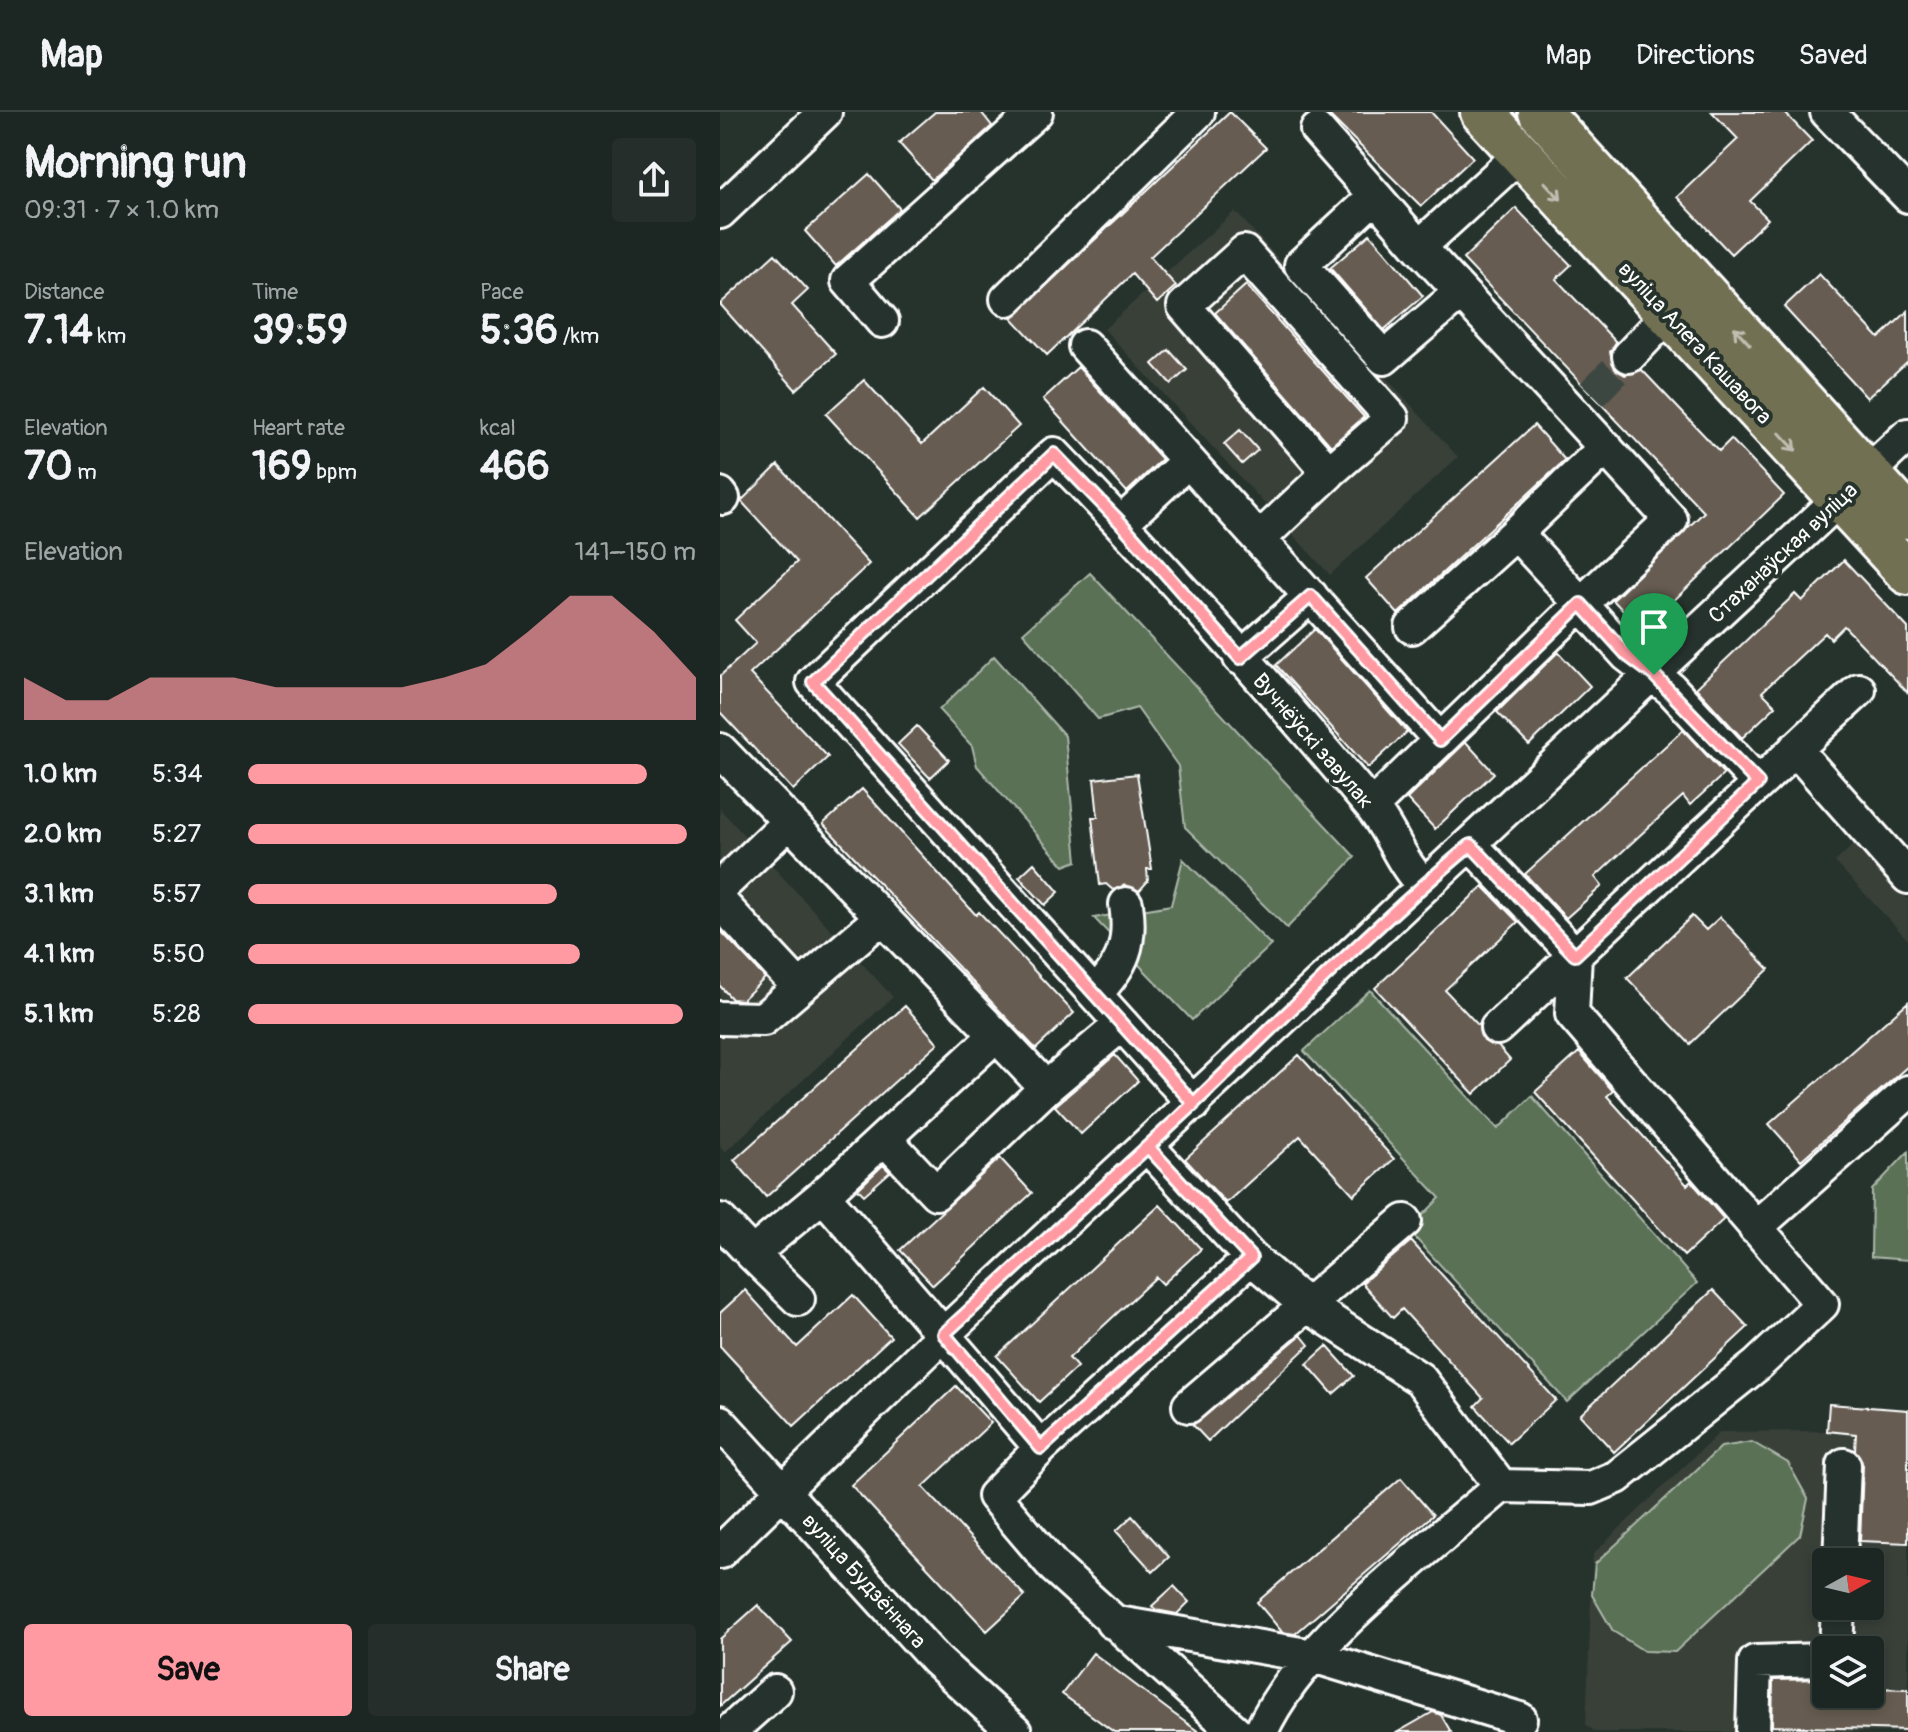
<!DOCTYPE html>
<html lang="en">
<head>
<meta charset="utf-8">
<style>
	:root { --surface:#1c2622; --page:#252e2a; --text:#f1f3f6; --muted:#a0a5a5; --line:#3a4340; --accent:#ff9aa2 }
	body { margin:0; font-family:Pangolin,sans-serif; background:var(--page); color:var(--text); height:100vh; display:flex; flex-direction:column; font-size:30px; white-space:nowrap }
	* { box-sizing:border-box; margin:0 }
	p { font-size:26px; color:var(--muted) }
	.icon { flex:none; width:44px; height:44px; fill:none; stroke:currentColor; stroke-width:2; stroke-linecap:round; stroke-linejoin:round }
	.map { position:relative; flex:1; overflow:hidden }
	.sheet { display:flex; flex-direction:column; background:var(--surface); width:720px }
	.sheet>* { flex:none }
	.needle { width:52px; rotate:82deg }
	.fabs { position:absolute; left:1092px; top:1436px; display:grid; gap:16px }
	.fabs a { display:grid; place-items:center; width:72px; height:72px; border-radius:8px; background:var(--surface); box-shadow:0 4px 12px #0003,0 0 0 2px var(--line); font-size:40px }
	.pin { position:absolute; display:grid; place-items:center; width:68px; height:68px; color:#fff; margin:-82px -34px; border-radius:50% 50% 50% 0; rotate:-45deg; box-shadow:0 0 8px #0007 }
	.pin .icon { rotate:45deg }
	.round { display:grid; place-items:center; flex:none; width:84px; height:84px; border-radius:8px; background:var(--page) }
	.overview { display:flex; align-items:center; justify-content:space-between; height:136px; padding:0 24px }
	h1 { font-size:44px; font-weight:700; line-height:60px }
	.metrics { display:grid; grid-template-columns:repeat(3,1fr); gap:12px; height:136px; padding:8px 24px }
	.metrics div { display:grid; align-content:center }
	.metrics b { font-size:40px; font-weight:700 }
	.metrics small { font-size:22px; font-weight:400 }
	.metrics p { font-size:22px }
	.chart { height:224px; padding:16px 24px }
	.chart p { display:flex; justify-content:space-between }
	.chart svg { width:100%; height:144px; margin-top:8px; fill:var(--accent); opacity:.7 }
	.button { display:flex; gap:16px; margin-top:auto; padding:16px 24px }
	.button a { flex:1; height:92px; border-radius:8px; background:var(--accent); color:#111; font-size:32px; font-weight:700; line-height:92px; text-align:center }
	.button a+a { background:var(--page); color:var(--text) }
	ul { padding:0 24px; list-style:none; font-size:26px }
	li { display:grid; grid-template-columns:128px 96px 1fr; align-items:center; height:60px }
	li i { height:20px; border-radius:10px; background:var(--accent) }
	header { display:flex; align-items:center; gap:48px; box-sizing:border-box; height:112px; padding:0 40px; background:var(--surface); border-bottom:2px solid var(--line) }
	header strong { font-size:38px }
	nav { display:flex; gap:44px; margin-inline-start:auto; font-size:28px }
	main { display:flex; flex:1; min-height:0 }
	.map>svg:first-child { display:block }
	.built { fill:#393f38; fill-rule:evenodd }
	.green { fill:#5a7156; stroke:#acb8aa; stroke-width:2 }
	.building { fill:#665c51; stroke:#fff; stroke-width:2 }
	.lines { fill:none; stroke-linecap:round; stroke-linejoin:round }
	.minor-tunnel { stroke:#3c4742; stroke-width:32; stroke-dasharray:32 16; stroke-linecap:butt }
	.minor-casing { stroke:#fff; stroke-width:38 }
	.major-casing { stroke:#fff; stroke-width:48 }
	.minor { stroke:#26332d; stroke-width:32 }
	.major { stroke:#716f52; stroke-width:42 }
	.oneway { stroke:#bfbeb1 }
	.route-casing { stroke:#fff; stroke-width:16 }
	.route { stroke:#ff9aa2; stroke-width:10 }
	.labels { text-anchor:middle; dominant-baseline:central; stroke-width:8; stroke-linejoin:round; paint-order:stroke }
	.street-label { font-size:22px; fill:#fff; stroke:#26332d }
</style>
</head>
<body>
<header>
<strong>Map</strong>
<nav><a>Map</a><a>Directions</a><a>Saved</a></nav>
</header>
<main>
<section class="sheet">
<div class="overview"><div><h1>Morning run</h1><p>09:31 · 7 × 1.0 km</p></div><a class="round"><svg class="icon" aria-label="share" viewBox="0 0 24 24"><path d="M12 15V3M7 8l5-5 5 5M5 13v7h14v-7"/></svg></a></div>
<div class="metrics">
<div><p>Distance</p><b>7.14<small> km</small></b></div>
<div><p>Time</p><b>39:59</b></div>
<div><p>Pace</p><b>5:36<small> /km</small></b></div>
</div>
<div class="metrics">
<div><p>Elevation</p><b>70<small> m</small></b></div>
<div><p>Heart rate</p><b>169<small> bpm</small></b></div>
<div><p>kcal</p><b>466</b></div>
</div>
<div class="chart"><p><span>Elevation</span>141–150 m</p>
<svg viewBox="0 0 160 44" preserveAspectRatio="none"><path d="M0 44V31L10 38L20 38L30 31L40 31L50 31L60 34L70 34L80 34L90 34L100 31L110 27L120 17L130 6L140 6L150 17L160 31V44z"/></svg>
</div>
<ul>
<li><b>1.0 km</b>5:34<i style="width:89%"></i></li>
<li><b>2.0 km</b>5:27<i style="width:98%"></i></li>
<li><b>3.1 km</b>5:57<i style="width:69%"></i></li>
<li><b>4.1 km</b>5:50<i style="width:74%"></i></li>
<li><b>5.1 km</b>5:28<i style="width:97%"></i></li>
</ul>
<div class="button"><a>Save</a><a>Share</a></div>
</section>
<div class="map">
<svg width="1188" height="1620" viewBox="0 0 1188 1620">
	<rect width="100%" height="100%" fill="#26332d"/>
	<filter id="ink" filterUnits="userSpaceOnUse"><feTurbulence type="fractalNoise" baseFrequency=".0125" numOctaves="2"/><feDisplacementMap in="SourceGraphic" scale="16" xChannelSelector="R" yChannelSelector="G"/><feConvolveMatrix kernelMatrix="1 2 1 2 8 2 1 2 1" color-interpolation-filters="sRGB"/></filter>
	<g filter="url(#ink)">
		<!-- built -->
		<path class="built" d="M515,99l223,246 -128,118 -226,-246z
			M0,697l173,188 -168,155 -5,-6z
			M1135,731l53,56v41l-73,-78z
			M1107,1319l81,7v294h-313l-9,-7 7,-171 127,-122zM1106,1450h44v44h-44zM1106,1538h44v44h-44z"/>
		<!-- green -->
		<path class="green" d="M370,461l265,284 -68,71 -102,-101 -7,-61 -41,-58 -39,11 -75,-86z
			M274,544l71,80 12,125 -13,5 -87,-100 -5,-20 -33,-36z
			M463,747l88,86 -79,75 -98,-102 77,-13z
			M650,878l128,139 34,-33 165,187 -130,119 -159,-172 32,-32 -136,-147z
			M1188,1040v108l-37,-3 1,-67z
			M1032,1330l36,21 20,36 -8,36 -125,117 -31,-1 -31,-20 -21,-36 3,-31 126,-117z"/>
		<!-- building -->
		<path class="building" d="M215,0h46l11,14 -60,54 -33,-37z
			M510,0l36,36 -116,109 26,29 -19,17 -25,-29 -85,81 -35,-37z
			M606,0h105l42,46 -52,48z
			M992,0h72l28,29 -62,60 18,18 -37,35 -54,-57 61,-58z
			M149,62l31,35 -64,57 -31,-35z
			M796,96l55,57 -15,14 60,63 -6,10 5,17 10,6 17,-5 77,81 12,-12 53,56 -142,136 -29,-31 91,-88 -241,-253z
			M650,122l53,62 -39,34 -54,-62z
			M55,142l33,36 -16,15 44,49 -40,36 -76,-86z
			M1099,162l60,64 29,-27v50l-41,37 -83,-91z
			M526,173l118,132 -33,29 -116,-133z
			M449,238l18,20 -16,14 -18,-20z
			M358,255l84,92 -35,33 -84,-93z
			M144,268l58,64 62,-57 35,39 -99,91 -94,-103z
			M814,313l31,35 -167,154 -32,-36z
			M520,318l18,20 -16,14 -18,-20z
			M58,353l91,99 -119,110 78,83 -35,33 -73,-78v-36l36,-33 -21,-23 62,-58 -56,-61z
			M1124,448l64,68v65l-64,-67 -13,13 -6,-6 -63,59 14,14 -34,32 -46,-50 99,-94 7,7z
			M595,517l92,103 -39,36 -92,-103z
			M838,540l32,34 -61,59 -32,-33z
			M197,614l32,34 -19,18 -32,-34z
			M963,618l41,44 -34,31 -7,-9 -45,41 -43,40 7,9 -36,32 -41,-44z
			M746,630l28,31 -59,56 -28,-30z
			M417,662l15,95h-5l1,12 -9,10 -14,-6 -12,5 -7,-6 -6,1 -8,-68h6l-4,-38z
			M142,677l114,126 3,-3 95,101 -38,36 -213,-225z
			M314,751l25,29 -14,13 -26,-28z
			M763,774l35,36 -73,68 34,36 5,15 14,5 12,14 -36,34 -99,-106z
			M972,804l14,14 14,-13 49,52 -79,75 -63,-66z
			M0,818l45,48 -23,22 -10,-1 -12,-13z
			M1188,890v64l-107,94 -32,-36z
			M185,894l33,37 -172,154 -32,-37z
			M859,940l34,39 -6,5 80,89 4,-4 33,38 -40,37 -149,-164z
			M395,943l23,26 -57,53 -26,-28z
			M579,943l95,104 -40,36 -54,-59 -74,67 -41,-44z
			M280,1046l32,35 -99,92 -33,-35z
			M163,1053l7,7 -26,23 -6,-6z
			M440,1093l41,44 -38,35 -7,-7 -87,81 8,9 -38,35 -42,-46z
			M691,1129l145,159 -47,43 -34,-37 8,-8 -81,-89 -9,9 -31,-35z
			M25,1178l52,57 56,-52 38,42 -97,89 -74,-80v-33z
			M993,1178l35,37 -134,125 -34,-37z
			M581,1223l8,10 -101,96 -15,-16z
			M607,1234l27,30 -21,18 -26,-30z
			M236,1274l35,37 -68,64 102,109 -38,35 -136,-146z
			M1109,1292l79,6v133l-48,-2 3,-76 -8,-15 1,-16 -29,-3z
			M681,1366l32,37 -138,119 -13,-2 -25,-30z
			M412,1404l37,41 -16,15 -37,-41z
			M454,1474l15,16 -12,12 -21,-4 -4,-4z
			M38,1493l34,37 -72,64v-67z
			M373,1541l81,61 25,18h-85l-52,-38z
			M1106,1567v15h44v-6l38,1v41l-136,-4 1,-46z
			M713,1600l8,3 10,17h-53z"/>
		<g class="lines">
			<!-- minor-tunnel -->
			<path class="minor-tunnel" d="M872,282l37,-38"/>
			<!-- minor casing -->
			<g class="minor-casing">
				<path id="minor" d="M1107,0l81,84
					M597,18l58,66
					M0,100l105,-100
					M699,135l-44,-51 -74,69 83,93 77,-66 -42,-45 101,-92
					M741,180c70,75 141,151 210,228l-90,84 -65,-71 90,-86
					M287,187l191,-187
					M162,209l-34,-40 188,-169
					M365,234l355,394
					M909,244l40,-42
					M0,382l3,4
					M401,411l67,-62
					M539,427l70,-66 -145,-167 60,-54 148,166 -67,58
					M692,515l104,-94
					M520,546l71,-62
					M1075,637l113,128
					M0,638l276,285 -173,160 218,253
					M652,694l209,-202 46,51 44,34 87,94
					M751,733l104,110 -78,73
					M0,776l70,-67
					M0,790l79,85
					M375,882c28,-29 37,-50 31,-90
					M0,906l43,1 119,-102
					M326,976l76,-64
					M474,992l-381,-422 241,-228c109,112 214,230 315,350 22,25 30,57 54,81
					M166,1028l50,53 110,-105 -50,-53
					M428,1035l103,111 54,46 115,75 81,107 90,2 26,-11 140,-112 65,-61 -250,-290 3,-59 284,-265
					M0,1108l32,34 71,-59
					M1035,1116l153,-136
					M32,1142l46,45
					M469,1294l216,-185
					M0,1310l216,238 79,72
					M0,1440l224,-218 964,-899
					M1120,1450l4,-97
					M392,1510l201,34 207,63
					M1116,1538l2,-44
					M9,1620l46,-41
					M516,1620l-181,-164 -61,-72 47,-48 210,-190
					M541,1620c39,-89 166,-181 240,-246
					M1033,1620l2,-70 71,-2"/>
			</g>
			<!-- major casing -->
			<g class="major-casing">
				<path id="major" d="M762,0l426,461
					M820,0l368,405"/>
			</g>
			<!-- minor -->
			<use href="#minor" class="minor"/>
			<!-- major -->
			<use href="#major" class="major"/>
		</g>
		<!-- one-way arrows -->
		<defs><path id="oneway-shaft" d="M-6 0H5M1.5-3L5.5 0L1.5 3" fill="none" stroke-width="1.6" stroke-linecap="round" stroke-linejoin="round" transform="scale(2)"/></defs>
		<g class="oneway">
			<use href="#oneway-shaft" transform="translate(833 79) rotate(47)"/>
			<use href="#oneway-shaft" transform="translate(1022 224) rotate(-132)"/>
			<use href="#oneway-shaft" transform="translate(1068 330) rotate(47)"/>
		</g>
	</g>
	<g class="lines" filter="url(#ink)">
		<!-- route casing -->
		<g class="route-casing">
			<path id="route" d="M934,563l-27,-20 -46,-51 -141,136 -129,-144 -71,62 -119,-135 -67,-69 -241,228 381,422 -250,230 97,114 210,-190 -103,-111c108,-101 210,-208 323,-302l104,110 183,-172 -104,-108"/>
		</g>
		<!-- route -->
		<use href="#route" class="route"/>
	</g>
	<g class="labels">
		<!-- street labels -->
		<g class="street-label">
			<text transform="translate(975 231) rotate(47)">вуліца Алега Кашавога</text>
			<text transform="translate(1063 441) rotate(-43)">Стаханаўская вуліца</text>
			<text transform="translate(593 629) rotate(49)">Вучнёўскі завулак</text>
			<text transform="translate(144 1469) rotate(48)">вуліца Будзённага</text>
		</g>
	</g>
</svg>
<div class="fabs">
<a><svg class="needle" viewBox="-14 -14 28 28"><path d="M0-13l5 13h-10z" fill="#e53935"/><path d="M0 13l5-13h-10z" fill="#a0a5a5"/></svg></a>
<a><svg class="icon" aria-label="layers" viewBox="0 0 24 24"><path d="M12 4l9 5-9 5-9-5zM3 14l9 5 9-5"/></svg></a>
</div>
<div class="pin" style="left:934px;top:563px;background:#1e9e55"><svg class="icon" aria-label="arrive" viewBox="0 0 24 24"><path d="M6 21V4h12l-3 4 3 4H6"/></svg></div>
</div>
</main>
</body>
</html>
